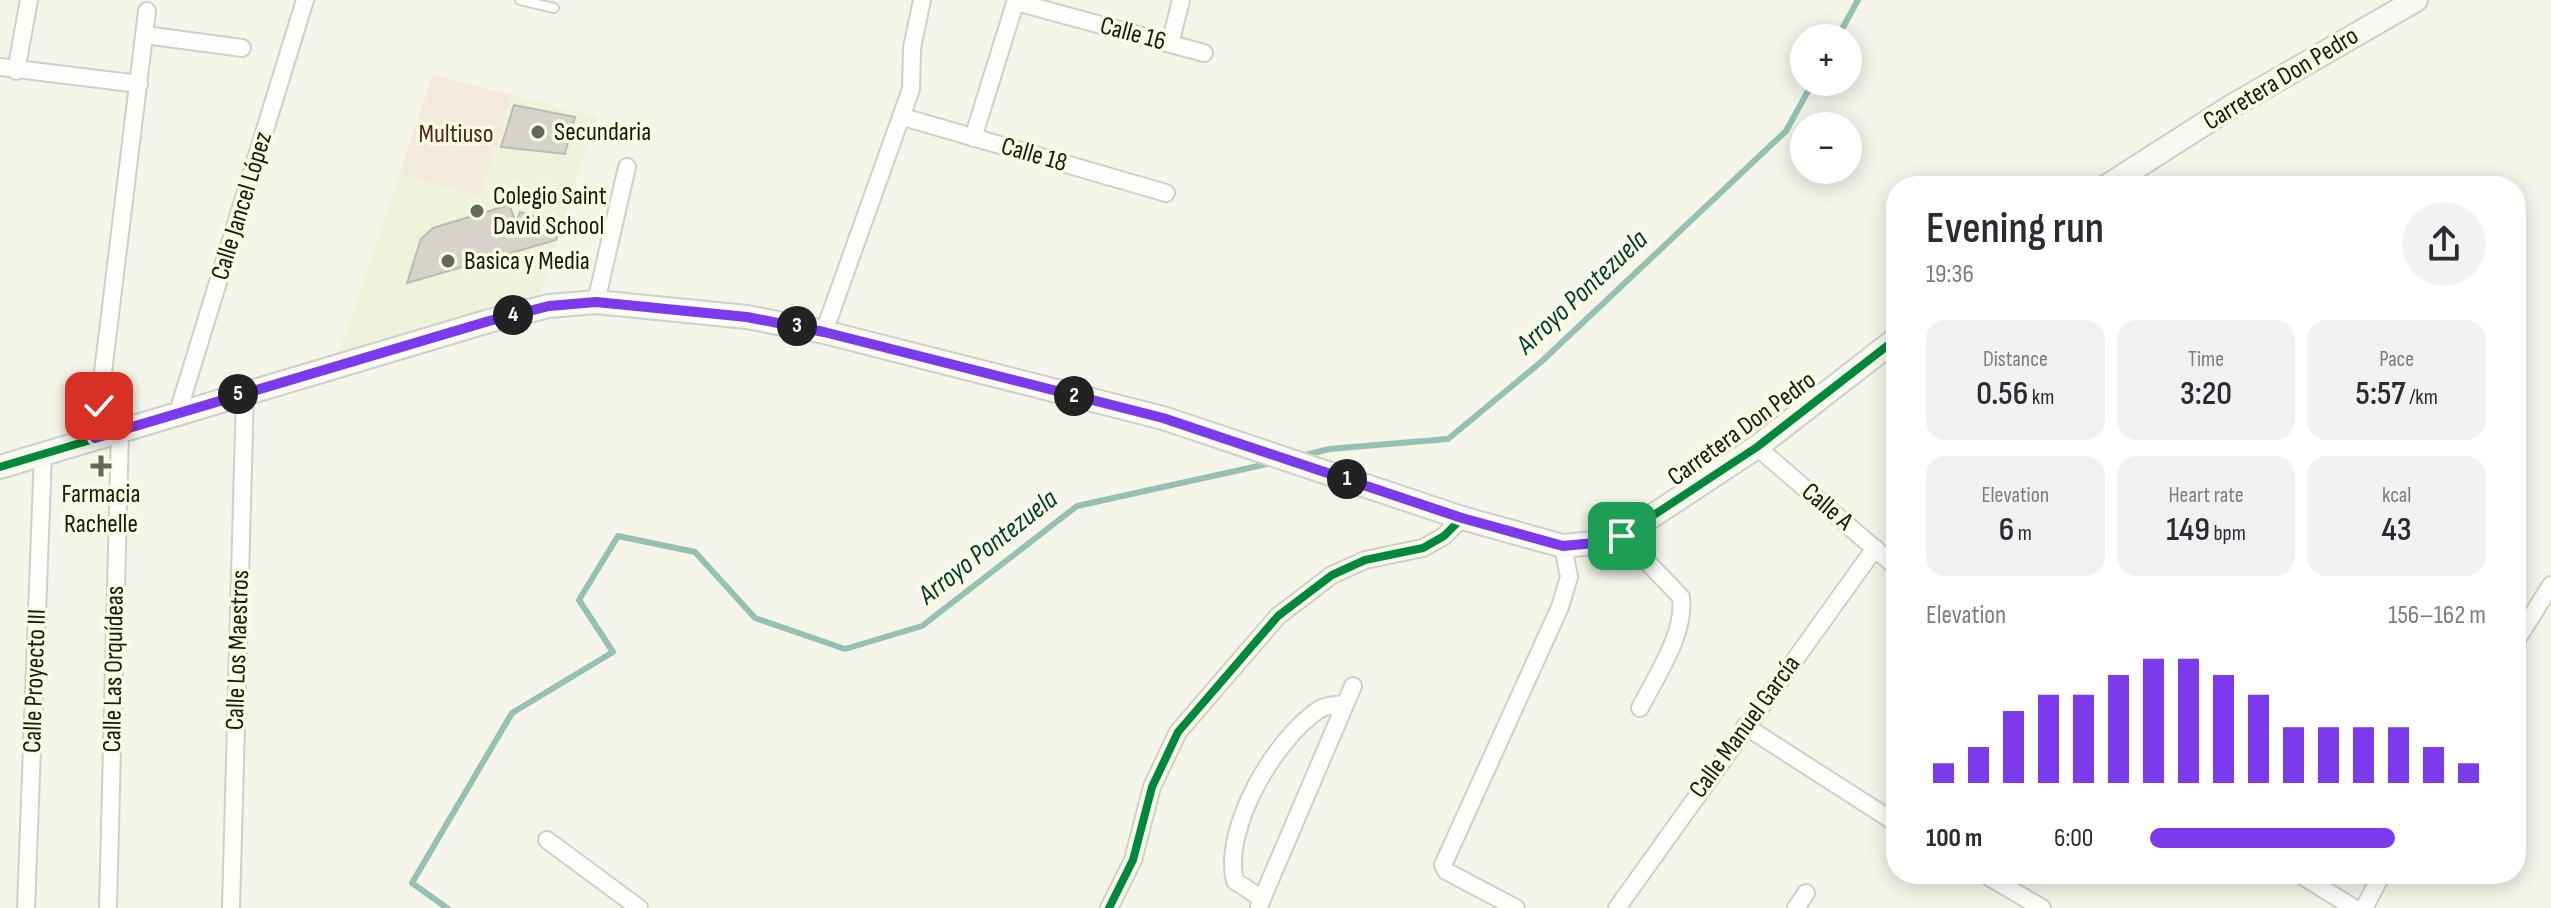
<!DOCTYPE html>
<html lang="en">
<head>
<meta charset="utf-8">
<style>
	:root { --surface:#fff; --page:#f2f2f3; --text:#2b2b33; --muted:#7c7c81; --accent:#7c3aed }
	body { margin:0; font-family:"Sofia Sans Condensed",sans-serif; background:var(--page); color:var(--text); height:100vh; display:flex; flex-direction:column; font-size:30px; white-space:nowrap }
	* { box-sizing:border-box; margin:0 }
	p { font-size:26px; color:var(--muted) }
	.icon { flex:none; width:44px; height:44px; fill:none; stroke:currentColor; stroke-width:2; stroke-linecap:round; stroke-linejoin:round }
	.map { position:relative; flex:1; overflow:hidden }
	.drawer { position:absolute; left:1886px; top:176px; width:640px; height:708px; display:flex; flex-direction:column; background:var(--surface); border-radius:32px; box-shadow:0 4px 20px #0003 }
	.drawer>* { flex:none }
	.tools { position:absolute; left:1790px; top:24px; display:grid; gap:16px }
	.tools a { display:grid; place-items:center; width:72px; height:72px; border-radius:50%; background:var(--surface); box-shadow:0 4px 20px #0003; font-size:40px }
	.pin { position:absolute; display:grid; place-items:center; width:68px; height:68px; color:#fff; margin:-34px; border-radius:16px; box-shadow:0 4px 12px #0006 }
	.km { position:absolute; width:40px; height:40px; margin:-20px; border-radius:50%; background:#222; color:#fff; font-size:22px; line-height:40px; text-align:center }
	.round { display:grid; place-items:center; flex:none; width:84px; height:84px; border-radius:42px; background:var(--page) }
	.head { display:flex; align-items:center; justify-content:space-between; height:136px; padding:0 40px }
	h1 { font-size:44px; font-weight:600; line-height:60px }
	.stats { display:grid; grid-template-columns:repeat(3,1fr); gap:12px; height:136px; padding:8px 40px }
	.stats div { display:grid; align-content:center; border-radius:20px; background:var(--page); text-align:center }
	.stats b { font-size:34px; font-weight:600 }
	.stats small { font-size:22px; font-weight:400 }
	.stats p { font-size:22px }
	.chart { height:224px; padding:16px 40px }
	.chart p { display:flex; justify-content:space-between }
	.chart svg { width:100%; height:144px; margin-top:8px; stroke:var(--accent); stroke-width:6 }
	ul { padding:0 40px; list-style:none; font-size:26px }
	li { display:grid; grid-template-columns:128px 96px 1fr; align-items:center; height:60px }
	li i { height:20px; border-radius:10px; background:var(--accent) }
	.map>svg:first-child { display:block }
	.built { fill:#f0f3db }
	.green { fill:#f4e9dd }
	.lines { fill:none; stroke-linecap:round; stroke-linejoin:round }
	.stream { stroke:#96c1b2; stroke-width:6 }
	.building { fill:#d6d4ca; stroke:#bdbbb1; stroke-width:2 }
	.lane-casing { stroke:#cfd0c6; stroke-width:12 }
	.street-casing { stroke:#cfd0c6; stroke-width:20 }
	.secondary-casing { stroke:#cfd0c6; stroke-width:26 }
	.lane { stroke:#fefefc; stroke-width:8 }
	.street { stroke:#fefefc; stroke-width:16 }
	.secondary { stroke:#f6f9f4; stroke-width:22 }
	.cycleway-casing { stroke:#f9fce3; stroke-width:13 }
	.cycleway { stroke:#00873e; stroke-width:8 }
	.route-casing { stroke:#fff; stroke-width:16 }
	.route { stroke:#7c3aed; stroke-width:10 }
	.poi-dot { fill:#65665c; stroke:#f9fce3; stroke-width:3 }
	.labels { text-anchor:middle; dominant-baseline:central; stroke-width:7; stroke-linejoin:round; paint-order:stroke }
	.street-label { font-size:26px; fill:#181910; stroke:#f9fce3 }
	.poi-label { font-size:26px; fill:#181910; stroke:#f9fce3; text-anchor:start }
	.park-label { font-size:26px; fill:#54260a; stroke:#f9fce3 }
	.water-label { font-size:28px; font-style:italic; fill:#003a30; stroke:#f9fce3 }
</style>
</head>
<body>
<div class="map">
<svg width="2551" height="908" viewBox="0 0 2551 908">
	<rect width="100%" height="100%" fill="#f5f6e9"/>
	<!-- built -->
	<path class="built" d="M433,75l164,42 -60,188 -202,58z"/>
	<!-- green -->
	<path class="green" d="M433,75l79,20 -33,102 -79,-24z"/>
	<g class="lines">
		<!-- stream -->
		<path class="stream" d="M1837,38l21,-38
			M1302,456l27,-7 119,-10 93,-77 245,-231 27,-49
			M447,908l-35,-25 100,-170 101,-61 -34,-52 39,-64 77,16 60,66 90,31 77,-23 155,-120 195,-43"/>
	</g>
	<!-- building -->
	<path class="building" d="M514,105l61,12 -10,37 -64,-7z
		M509,205l7,17 4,-10 42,12 -6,16 -149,43 14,-44 12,-11z"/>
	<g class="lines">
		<!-- lane casing -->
		<g class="lane-casing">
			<path id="lane" d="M520,0l34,8"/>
		</g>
		<!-- street casing -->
		<g class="street-casing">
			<path id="street" d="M1016,2l188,51
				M145,35l97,13
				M1170,44l11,-44
				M0,67l139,17
				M16,71l13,-71
				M903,117l263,76
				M973,138l43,-138
				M596,302l31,-135
				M824,332l87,-243 1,-41 10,-48
				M178,412l127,-412
				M95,438l52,-427
				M1757,447l139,120
				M1622,536l59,61c5,36 -25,79 -41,111
				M2516,641l35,-56
				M1745,726l151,97
				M547,840l92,68
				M1984,874l58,34
				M2299,874l55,34
				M1261,898l-26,-17c-13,-52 40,-143 85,-172 7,-4 17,-4 25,-5
				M1259,906l94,-220
				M26,908l17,-455
				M108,908l12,-478
				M231,908l14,-516
				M1109,908l24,-48 19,-73 26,-55 100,-116 54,-41 33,-15 58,-12 21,-12 18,-18
				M1516,908l-70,-37 -3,-6 117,-258 9,-30 -6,-31
				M1617,908l258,-360
				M1796,908l10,-15
				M2364,908l18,-34"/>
		</g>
		<!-- secondary casing -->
		<g class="secondary-casing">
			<path id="secondary" d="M2107,186l125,-80 184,-106
				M0,467l489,-146 60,-15 47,-4 151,15 77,15 339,86 299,100 101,28 42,-4 17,-6 135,-89 139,-108"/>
		</g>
		<!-- lane -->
		<use href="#lane" class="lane"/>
		<!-- street -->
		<use href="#street" class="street"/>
		<!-- secondary -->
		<use href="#secondary" class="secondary"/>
		<!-- cycleway casing -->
		<g class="cycleway-casing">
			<path id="cycleway" d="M0,467l489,-146 60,-15 47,-4 151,15 77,15 339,86 299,100 101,28 42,-4 17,-6 135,-89 139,-108
				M1109,908l24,-48 19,-73 26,-55 100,-116 54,-41 33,-15 58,-12 21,-12 18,-18"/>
		</g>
		<!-- cycleway -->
		<use href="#cycleway" class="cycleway"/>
	</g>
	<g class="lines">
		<!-- route casing -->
		<g class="route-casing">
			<path id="route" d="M99,406l-4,32 394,-117 60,-15 47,-4 151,15 77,15 339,86 299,100 101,28 42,-4 17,-6"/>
		</g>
		<!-- route -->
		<use href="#route" class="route"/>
	</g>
	<!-- markers -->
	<g class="poi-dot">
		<circle cx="538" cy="132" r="8"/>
		<circle cx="477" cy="211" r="8"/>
		<circle cx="448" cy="261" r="8"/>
		<path d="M97 454h8v8h8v8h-8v8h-8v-8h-8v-8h8z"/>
	</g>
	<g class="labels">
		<!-- street labels -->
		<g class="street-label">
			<text transform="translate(1133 34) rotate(15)">Calle 16</text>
			<text transform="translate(2281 79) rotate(-31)">Carretera Don Pedro</text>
			<text transform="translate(1034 155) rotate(16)">Calle 18</text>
			<text transform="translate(242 206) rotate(-73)">Calle Jancel López</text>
			<text transform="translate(1742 429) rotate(-36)">Carretera Don Pedro</text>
			<text transform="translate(1827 507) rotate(40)">Calle A</text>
			<text transform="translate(238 650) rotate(-88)">Calle Los Maestros</text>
			<text transform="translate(114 669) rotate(-89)">Calle Las Orquídeas</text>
			<text transform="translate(35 681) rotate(-88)">Calle Proyecto III</text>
			<text transform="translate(1745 727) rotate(-54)">Calle Manuel García</text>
		</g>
		<!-- poi labels -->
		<g class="poi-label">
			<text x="554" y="132">Secundaria</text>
			<text x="493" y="196">Colegio Saint<tspan x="493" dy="30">David School</tspan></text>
			<text x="464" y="261">Basica y Media</text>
			<text x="101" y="494" text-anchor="middle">Farmacia<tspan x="101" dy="30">Rachelle</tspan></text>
		</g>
		<!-- park labels -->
		<g class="park-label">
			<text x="456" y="134">Multiuso</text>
		</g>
		<!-- water labels -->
		<g class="water-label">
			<text transform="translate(1582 292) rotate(-43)">Arroyo Pontezuela</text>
			<text transform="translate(988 547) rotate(-38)">Arroyo Pontezuela</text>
		</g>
	</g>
</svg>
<div class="tools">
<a>+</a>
<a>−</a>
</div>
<div class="pin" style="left:1622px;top:536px;background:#1e9e55"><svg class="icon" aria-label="arrive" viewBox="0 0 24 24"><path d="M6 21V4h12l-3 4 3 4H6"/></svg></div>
<div class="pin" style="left:99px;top:406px;background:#d93025"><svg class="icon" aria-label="check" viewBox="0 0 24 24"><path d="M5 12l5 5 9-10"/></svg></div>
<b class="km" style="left:1347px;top:479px">1</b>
<b class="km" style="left:1074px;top:396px">2</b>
<b class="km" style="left:797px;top:326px">3</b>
<b class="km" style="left:513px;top:315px">4</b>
<b class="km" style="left:238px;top:394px">5</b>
<section class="drawer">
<div class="head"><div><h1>Evening run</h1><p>19:36</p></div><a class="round"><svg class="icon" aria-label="share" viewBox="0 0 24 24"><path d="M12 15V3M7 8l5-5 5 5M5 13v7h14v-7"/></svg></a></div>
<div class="stats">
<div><p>Distance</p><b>0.56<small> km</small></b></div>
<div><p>Time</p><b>3:20</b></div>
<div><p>Pace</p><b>5:57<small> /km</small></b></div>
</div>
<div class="stats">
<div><p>Elevation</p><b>6<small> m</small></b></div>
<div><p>Heart rate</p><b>149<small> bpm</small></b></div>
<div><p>kcal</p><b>43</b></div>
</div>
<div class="chart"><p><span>Elevation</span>156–162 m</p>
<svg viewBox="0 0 160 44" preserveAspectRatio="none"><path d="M5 44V38M15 44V33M25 44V22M35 44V17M45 44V17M55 44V11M65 44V6M75 44V6M85 44V11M95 44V17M105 44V27M115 44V27M125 44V27M135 44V27M145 44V33M155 44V38"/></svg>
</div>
<ul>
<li><b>100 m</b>6:00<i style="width:73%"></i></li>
</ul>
</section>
</div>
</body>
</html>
